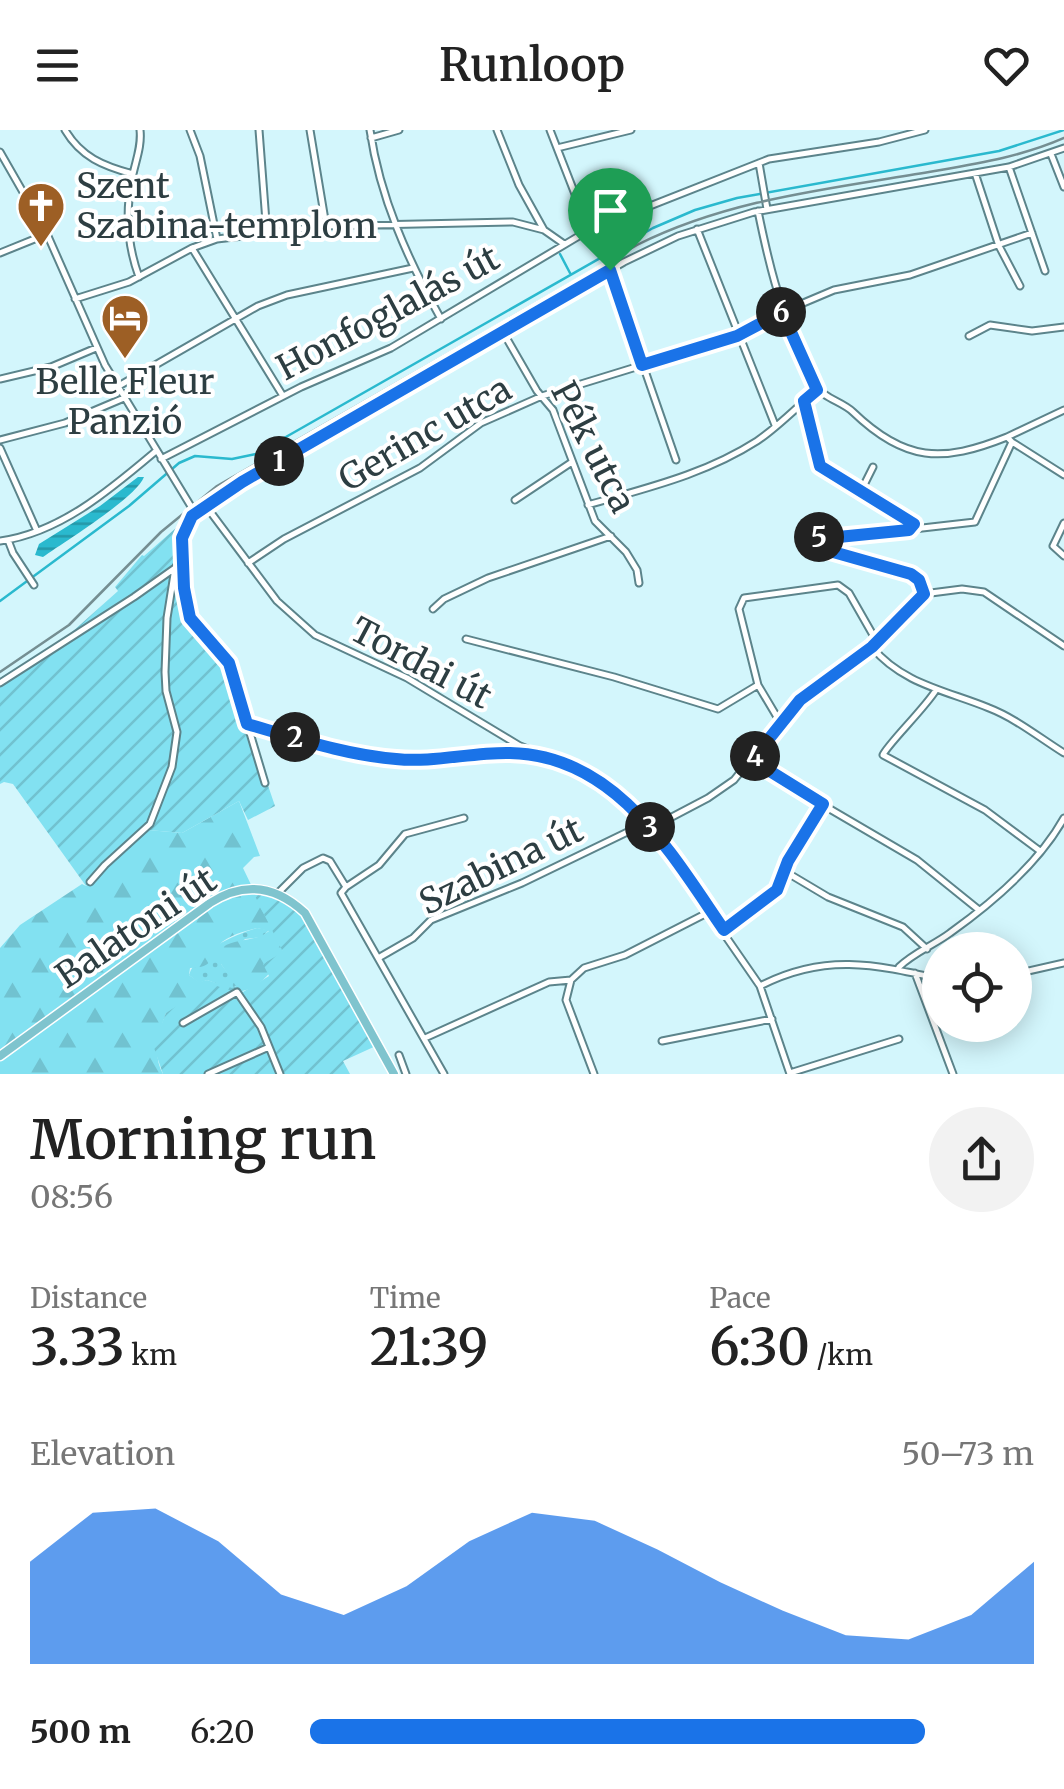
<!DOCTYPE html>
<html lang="en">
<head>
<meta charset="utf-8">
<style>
	:root { --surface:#fff; --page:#f2f2f2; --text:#222; --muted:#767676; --accent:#1a73e8 }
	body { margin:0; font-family:Merriweather,serif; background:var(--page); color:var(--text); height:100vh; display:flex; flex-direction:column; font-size:38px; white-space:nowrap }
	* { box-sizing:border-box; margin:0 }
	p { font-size:32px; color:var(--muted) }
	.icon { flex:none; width:55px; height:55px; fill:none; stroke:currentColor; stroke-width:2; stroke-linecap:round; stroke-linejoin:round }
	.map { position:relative; height:944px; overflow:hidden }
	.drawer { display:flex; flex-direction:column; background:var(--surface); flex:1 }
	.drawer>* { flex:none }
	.tools { position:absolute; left:922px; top:802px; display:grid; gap:20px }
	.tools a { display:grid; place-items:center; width:110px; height:110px; border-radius:50%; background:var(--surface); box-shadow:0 5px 25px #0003; font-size:50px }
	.pin { position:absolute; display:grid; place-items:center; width:85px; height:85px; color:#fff; margin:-102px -42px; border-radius:50% 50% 50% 0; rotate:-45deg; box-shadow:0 0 10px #0007 }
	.pin .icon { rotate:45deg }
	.km { position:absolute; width:50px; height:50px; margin:-25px; border-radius:50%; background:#222; color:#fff; font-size:28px; line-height:50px; text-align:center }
	.round { display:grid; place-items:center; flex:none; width:105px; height:105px; border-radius:52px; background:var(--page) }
	.head { display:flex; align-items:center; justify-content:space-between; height:170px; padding:0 30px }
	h1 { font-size:55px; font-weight:600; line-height:75px }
	.stats { display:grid; grid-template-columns:repeat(3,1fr); gap:15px; height:170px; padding:10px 30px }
	.stats div { display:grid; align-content:center }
	.stats b { font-size:50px; font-weight:600 }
	.stats small { font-size:28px; font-weight:400 }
	.stats p { font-size:28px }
	.chart { height:280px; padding:20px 30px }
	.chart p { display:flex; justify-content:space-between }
	.chart svg { width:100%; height:180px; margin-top:10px; fill:var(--accent); opacity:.7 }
	ul { padding:0 30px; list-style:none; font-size:32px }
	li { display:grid; grid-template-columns:160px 120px 1fr; align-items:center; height:75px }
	li i { height:25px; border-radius:12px; background:var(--accent) }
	header { display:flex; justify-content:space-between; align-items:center; height:130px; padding:0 30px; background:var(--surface); font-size:45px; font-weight:600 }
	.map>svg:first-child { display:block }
	.grass { fill:url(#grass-dots) }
	.forest { fill:url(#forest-firs); fill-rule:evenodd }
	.garden { fill:url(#garden-furrows) }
	.water { fill:url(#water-rules) }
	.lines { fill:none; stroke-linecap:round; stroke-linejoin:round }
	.stream { stroke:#2ab9ce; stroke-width:2.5 }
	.minor-casing { stroke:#5c848b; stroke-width:9 }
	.major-casing { stroke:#fff; stroke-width:11 }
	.minor { stroke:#fff; stroke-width:5 }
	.major { stroke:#7fc4ce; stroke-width:8 }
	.tram { stroke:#758e92; stroke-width:2.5 }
	.route-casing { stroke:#fff; stroke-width:20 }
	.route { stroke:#1a73e8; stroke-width:12 }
	.labels { text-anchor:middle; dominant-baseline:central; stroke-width:8; stroke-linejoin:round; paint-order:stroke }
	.poi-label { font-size:35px; fill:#2d3e42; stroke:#fff; text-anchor:start }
	.street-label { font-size:35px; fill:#2d3e42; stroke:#fff }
</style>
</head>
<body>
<header><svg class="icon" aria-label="menu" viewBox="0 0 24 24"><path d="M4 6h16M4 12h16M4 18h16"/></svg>Runloop<svg class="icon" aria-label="heart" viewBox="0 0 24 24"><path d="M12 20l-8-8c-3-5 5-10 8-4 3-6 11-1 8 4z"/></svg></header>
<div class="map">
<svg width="1064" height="944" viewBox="0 0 1064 944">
	<defs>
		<pattern id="grass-dots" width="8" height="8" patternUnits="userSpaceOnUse" patternTransform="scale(2.5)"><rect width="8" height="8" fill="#82e1f1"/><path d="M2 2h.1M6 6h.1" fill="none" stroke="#71c2d0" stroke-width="1.8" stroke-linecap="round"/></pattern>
		<pattern id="forest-firs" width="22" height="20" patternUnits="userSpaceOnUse" patternTransform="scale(2.5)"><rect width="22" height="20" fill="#82e1f1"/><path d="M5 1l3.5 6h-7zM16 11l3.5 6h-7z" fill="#71c2d0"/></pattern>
		<pattern id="garden-furrows" width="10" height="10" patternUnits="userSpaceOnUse" patternTransform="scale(2.5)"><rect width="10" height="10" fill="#82e1f1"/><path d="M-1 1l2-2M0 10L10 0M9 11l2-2" fill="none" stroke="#71c2d0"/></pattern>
		<pattern id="water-rules" width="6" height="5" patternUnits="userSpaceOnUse" patternTransform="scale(2.5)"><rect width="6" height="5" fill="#2ab9ce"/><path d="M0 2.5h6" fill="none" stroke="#2498a9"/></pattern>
	</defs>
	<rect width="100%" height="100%" fill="#d3f6fc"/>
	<!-- grass -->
	<path class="grass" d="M257,798l12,2 -7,7 -17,2 -24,25 16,21 -6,4 -24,-9 -8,3 -10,-8c8,-24 45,-40 68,-47z"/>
	<!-- forest -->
	<path class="forest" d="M239,671l21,55 -6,1 -11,11 41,85c-12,18 -27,41 -51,38l-67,22c-7,19 -14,42 -3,61h-163v-126l20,-23 62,-41 4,2 62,-56 34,3zM257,798l12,3c-13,11 -32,7 -46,16l-2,17 15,22 -4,2 -25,-8 -8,2 -10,-7 1,-7c26,-1 17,-9 29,-23 9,-10 27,-14 38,-17z"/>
	<!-- garden -->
	<path class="garden" d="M185,390l-1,68 6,29 34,39 51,150 -27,14 -9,-19 -57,32 -34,-3 -62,56 -73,-102 -9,-2 -4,2v-106l62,-37 56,-50 -3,-4 27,-32 2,1z
		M251,758h10l44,25 73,132 -35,16 7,13h-187l-12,-35 7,-6 8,-20 45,-29 21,7 7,-4 4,5 26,-16 -6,-12 20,-12z"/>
	<!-- water -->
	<path class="water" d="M138,347h6c-8,21 -80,65 -101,80l-8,-2 4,-11 61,-38z"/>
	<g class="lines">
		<!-- stream -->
		<path class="stream" d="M560,124l10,19
			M0,471l129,-95 50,-43 16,-7 37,3 24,-5 397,-226 42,-18 42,-12 262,-47 65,-21"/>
		<!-- minor casing -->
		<g class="minor-casing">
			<path id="minor" d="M65,0c16,27 38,36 68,44
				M190,0l10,26 17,83
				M259,0l8,105
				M310,0l16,96
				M370,0c10,68 38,130 71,189
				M497,0l22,55 25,45
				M550,0l39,100
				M371,8l28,-8
				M557,18l74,-18
				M0,22l47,82 58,131 90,148
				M1051,24l13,33
				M759,33l8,46
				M1009,37l36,104
				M975,43l24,73 21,40
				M758,81c10,49 21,95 42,140 5,11 9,25 16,35 7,12 27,16 37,26 52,50 89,51 154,25
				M697,99l78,196
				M192,118l91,148
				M0,123l47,-19
				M610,140l66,190
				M139,147c-12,-33 -14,-64 -7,-98 3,-17 10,-32 8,-49
				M75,169l54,-17 63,-34 25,-9 109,-13 187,-4 31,8 20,14
				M503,202l34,59 16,19 42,111 31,31 11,18 2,13
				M969,206l21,-11 42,6 32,-4
				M0,249l51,-12 45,-19
				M117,257l141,-81 29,-11 126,-27
				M804,271l16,65 93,56 2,5
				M0,310l65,-17 59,-25
				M1012,312l52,33
				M0,318l37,83
				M161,329l140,-72 90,-39 198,-118 180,-71 110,-17 46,-12
				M861,361l12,-24
				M515,370l57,-38
				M588,375c58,-17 116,-30 169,-64 21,-14 41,-35 60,-51
				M206,376l71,95 38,34 92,43 113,68 68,28 36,24 33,39 103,149 30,88
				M1064,393l-11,23 11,10
				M8,410l5,13 21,32
				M0,411c60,-8 111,-52 156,-90
				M808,411l167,-19 37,-80 -5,-5 57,-27
				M808,411l3,4 100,29 8,6 4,14
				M248,433l36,-24 136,-71 61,-45 61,-27 195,-60 45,-24 52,-22 76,-15 122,-42
				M433,479l11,-10 44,-21 123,-42
				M466,509l148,38 104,32 40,-24
				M872,517c30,37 76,44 117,61 26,10 51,30 75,45
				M0,553l134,-86 41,-29 8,-11
				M936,560c-11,18 -50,56 -53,65l102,55 55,41
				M780,592l-22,-37 -19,-76 5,-11 94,-13 11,8 28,49
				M248,595c49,13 99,32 150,35 47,2 92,-12 139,-4
				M752,630l71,45
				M265,653l-36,-120 -36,-41 -9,-34 -2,-50 5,-16 55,-40 382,-220 54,-26 76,-24 255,-45 55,-19
				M651,698l57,-30 26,-18 65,-81 73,-52 51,-53 39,-5 22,3 80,54
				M786,742l42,25 75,30 24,22
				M90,752l15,-17 45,-41 22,-57 5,-35 -11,-41 -1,-19 2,-54 8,-50
				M346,757l33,-22 26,-31 59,-16
				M278,763l25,-25 20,-10 7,3 16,26 -5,6 103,181
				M724,800l53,-39 12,-30 34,-56 94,55 62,50
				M380,827l33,-19 18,-18 91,-37 124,-60
				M899,837c14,-14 35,-22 51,-34 42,-30 89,-70 114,-115
				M915,843l38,101
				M1015,844l49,-11
				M571,850l-5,20 28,74
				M760,856c64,-33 114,-22 180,-7
				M183,893l54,-31 24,35 19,47
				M425,908l124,-56 22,-2 13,-12 41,-13 86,-44
				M662,911l110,-22
				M399,925l7,19
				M790,943l109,-34
				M208,944l61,-27"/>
		</g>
		<!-- major casing -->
		<g class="major-casing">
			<path id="major" d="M0,926l210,-153c34,-22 66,-17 95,10l89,161"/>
		</g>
		<!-- minor -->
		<use href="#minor" class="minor"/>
		<!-- major -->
		<use href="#major" class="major"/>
		<!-- tram -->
		<path class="tram" d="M0,542l69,-47 92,-93 56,-46 420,-241c92,-46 192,-56 292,-73 46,-8 92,-15 135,-34"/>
	</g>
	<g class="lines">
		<!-- route casing -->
		<g class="route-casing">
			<path id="route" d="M610,140l32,95 95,-29 45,-24 35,78 -13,11 16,65 94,58 -5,6 -101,10 4,6 99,28 8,6 5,14 -52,53 -72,53 -48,60 71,44 -35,57 -11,29 -53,40c-53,-77 -108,-175 -214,-177 -37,-1 -77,10 -114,6 -51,-4 -100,-21 -149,-35l-18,-61 -39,-45 -6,-30 -2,-50 10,-22 50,-34z"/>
		</g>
		<!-- route -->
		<use href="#route" class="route"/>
	</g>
	<!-- icons -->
	<defs>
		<g id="church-pin" transform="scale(2.5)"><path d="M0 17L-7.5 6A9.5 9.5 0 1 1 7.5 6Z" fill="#9d5f25" stroke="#fff"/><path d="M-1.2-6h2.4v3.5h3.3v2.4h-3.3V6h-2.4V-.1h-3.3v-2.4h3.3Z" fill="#fff"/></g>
		<g id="hotel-pin" transform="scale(2.5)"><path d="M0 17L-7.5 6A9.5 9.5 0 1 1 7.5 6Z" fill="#9d5f25" stroke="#fff"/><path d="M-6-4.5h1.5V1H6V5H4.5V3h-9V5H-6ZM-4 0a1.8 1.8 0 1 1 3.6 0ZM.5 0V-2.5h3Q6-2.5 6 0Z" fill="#fff"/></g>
	</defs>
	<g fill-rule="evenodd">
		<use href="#church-pin" x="41" y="76"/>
		<use href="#hotel-pin" x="125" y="188"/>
	</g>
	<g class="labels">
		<!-- poi labels -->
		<g class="poi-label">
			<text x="76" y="56">Szent<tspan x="76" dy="40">Szabina-templom</tspan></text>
			<text x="125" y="252" text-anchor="middle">Belle Fleur<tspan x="125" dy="40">Panzió</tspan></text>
		</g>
		<!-- street labels -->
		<g class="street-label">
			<text transform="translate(388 183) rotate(-28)">Honfoglalás út</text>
			<text transform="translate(425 304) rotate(-30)">Gerinc utca</text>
			<text transform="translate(593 317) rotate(63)">Pék utca</text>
			<text transform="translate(421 533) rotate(28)">Tordai út</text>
			<text transform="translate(501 736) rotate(-26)">Szabina út</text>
			<text transform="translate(136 798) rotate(-34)">Balatoni út</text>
		</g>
	</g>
</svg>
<div class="tools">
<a><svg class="icon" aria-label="locate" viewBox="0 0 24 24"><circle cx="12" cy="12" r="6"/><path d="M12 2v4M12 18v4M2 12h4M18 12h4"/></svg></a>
</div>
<div class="pin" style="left:610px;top:140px;background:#1e9e55"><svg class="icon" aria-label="arrive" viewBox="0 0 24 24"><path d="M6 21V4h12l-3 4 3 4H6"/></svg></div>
<b class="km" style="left:279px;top:331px">1</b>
<b class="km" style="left:295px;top:607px">2</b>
<b class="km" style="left:650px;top:697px">3</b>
<b class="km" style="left:755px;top:626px">4</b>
<b class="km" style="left:819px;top:407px">5</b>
<b class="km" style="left:781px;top:182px">6</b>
</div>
<section class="drawer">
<div class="head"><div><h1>Morning run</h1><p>08:56</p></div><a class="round"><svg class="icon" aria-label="share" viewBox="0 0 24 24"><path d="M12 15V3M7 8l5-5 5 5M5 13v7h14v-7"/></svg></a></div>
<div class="stats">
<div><p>Distance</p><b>3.33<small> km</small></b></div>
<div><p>Time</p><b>21:39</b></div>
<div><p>Pace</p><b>6:30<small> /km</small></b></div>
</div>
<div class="chart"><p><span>Elevation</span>50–73 m</p>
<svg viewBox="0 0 160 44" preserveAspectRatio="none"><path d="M0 44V19L10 7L20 6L30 14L40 27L50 32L60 25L70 14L80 7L90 9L100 16L110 24L120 31L130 37L140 38L150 32L160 19V44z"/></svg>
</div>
<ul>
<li><b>500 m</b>6:20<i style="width:85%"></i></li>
</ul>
</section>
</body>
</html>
